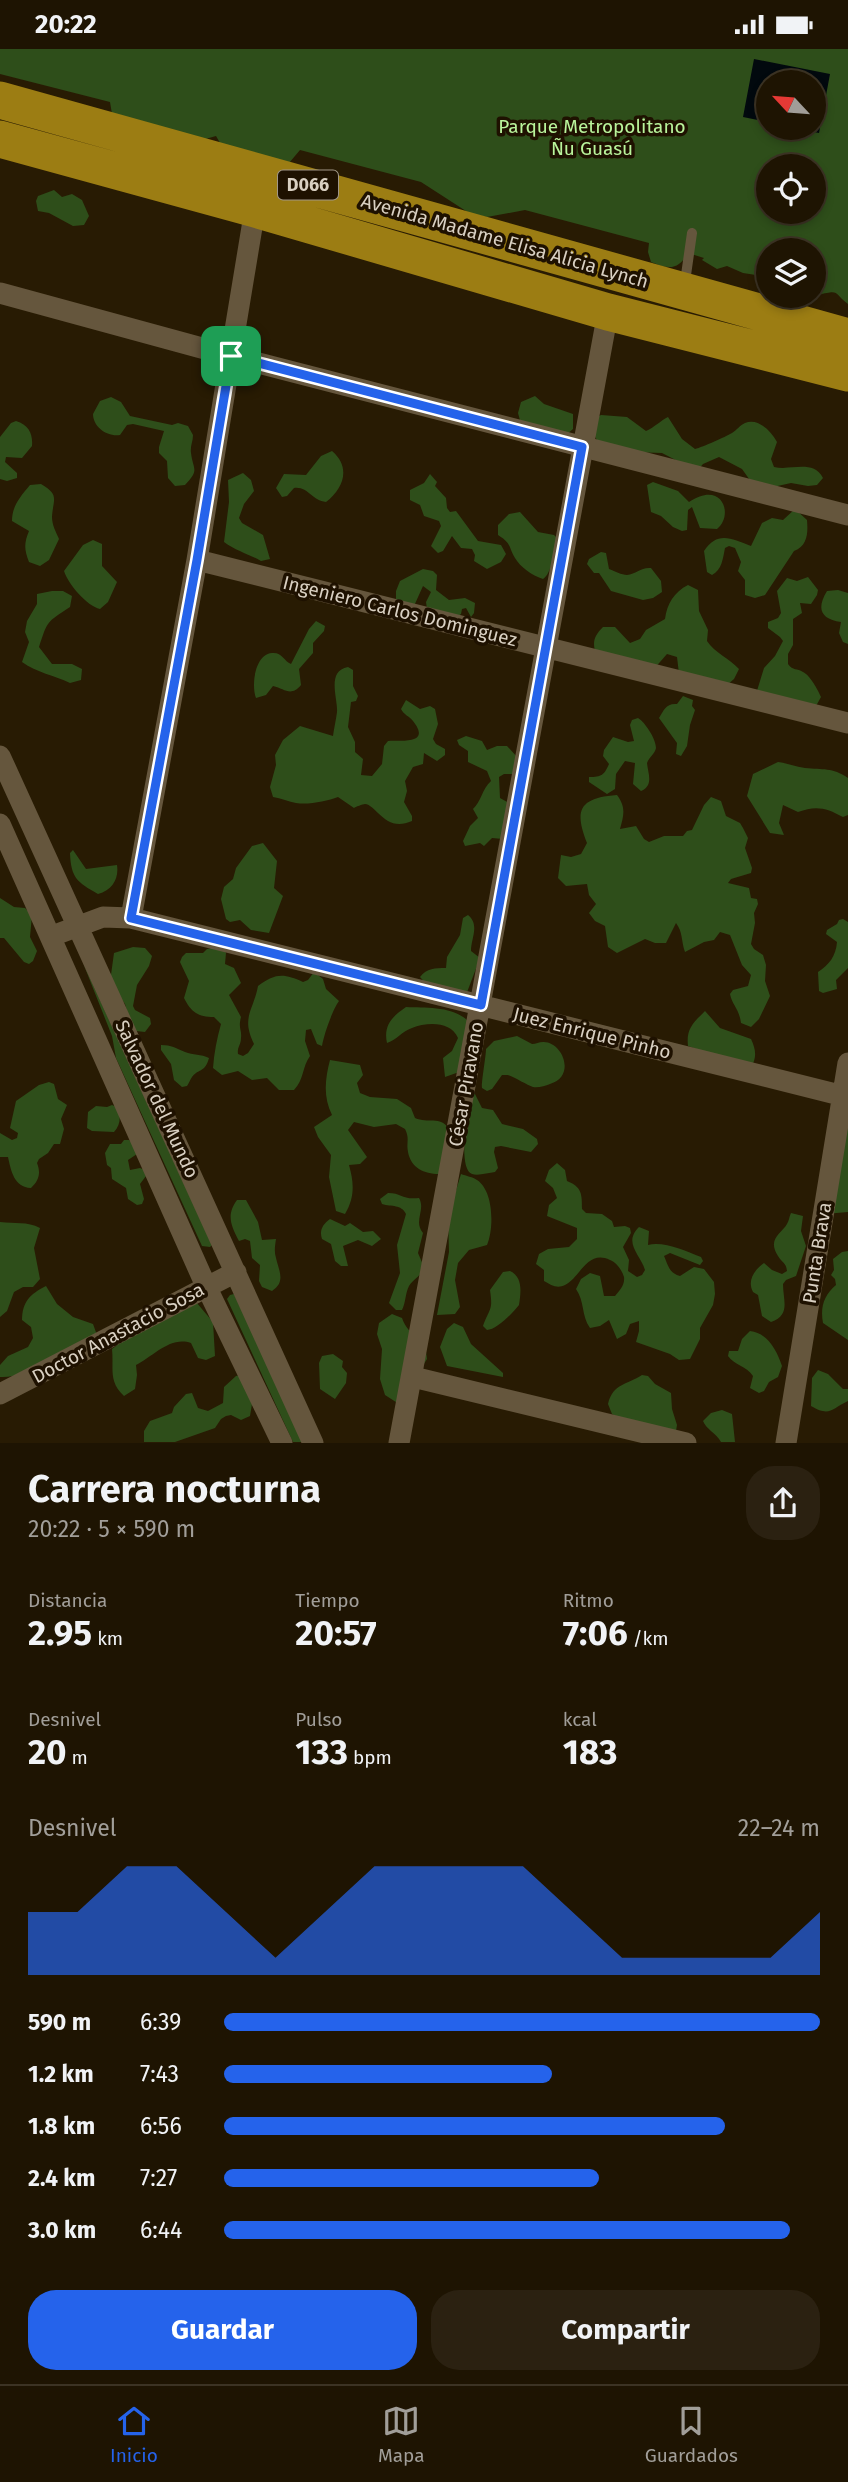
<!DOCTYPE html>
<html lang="es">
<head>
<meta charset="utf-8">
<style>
	:root { --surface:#1e1402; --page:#2b2111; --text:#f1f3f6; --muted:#a19e99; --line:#3c3324; --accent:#2563eb }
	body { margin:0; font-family:"Fira Sans",sans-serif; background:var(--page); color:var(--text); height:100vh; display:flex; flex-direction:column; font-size:26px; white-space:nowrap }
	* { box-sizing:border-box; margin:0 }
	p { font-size:23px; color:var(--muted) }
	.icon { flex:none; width:38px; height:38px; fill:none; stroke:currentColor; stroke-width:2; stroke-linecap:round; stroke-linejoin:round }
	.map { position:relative; height:1394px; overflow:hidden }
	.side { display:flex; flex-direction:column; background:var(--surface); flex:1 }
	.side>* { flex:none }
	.needle { width:46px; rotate:296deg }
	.controls { position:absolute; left:756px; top:21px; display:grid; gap:14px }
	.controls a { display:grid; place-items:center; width:70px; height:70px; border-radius:50%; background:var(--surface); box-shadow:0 4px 10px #0003,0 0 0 2px var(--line); font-size:35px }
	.pin { position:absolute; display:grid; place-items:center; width:60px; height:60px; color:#fff; margin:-30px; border-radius:14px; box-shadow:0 4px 10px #0006 }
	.round { display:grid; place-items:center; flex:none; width:74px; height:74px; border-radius:28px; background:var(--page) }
	.head { display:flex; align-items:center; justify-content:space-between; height:119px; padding:0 28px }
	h1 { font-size:38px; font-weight:700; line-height:52px }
	.figures { display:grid; grid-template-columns:repeat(3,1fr); gap:10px; height:119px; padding:7px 28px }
	.figures div { display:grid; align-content:center }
	.figures b { font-size:35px; font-weight:700 }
	.figures small { font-size:19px; font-weight:400 }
	.figures p { font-size:19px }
	.chart { height:196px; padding:14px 28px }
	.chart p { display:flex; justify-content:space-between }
	.chart svg { width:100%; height:126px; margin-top:7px; fill:var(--accent); opacity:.7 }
	.cta { display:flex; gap:14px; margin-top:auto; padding:14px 28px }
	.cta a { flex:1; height:80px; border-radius:28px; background:var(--accent); color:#fff; font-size:28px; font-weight:700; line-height:80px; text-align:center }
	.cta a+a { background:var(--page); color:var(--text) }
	ul { padding:0 28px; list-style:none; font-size:23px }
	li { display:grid; grid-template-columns:112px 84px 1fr; align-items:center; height:52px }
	li i { height:18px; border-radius:9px; background:var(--accent) }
	.status { display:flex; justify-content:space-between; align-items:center; height:49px; padding:0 35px; background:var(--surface); direction:ltr }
	.status svg { height:19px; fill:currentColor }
	.tab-bar { display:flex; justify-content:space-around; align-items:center; height:98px; border-top:2px solid var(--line); background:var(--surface); font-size:19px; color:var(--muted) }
	.tab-bar a { display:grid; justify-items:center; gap:4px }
	.tab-bar .selected { color:var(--accent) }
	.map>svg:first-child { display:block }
	.green { fill:#2e4e1a; fill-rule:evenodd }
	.water { fill:#02090e }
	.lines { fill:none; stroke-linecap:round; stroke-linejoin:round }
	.lane { stroke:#65563d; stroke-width:10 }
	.street { stroke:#65563d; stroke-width:21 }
	.highway { stroke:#9c7d13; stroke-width:37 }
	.route-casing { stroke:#fff; stroke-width:14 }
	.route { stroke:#2563eb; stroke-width:9 }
	.labels { text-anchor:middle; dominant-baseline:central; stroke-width:7; stroke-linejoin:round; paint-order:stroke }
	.shield { fill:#1e1100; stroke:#a19788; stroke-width:2 }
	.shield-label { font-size:18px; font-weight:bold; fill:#d9d0c2 }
	.park-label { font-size:19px; fill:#b9f49b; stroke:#1e1100 }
	.street-label { font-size:19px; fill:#d9d0c2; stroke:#1e1100 }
</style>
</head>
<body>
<div class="status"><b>20:22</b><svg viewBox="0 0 49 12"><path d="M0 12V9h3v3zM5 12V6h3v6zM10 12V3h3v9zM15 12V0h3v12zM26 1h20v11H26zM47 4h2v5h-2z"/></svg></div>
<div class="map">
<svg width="848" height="1394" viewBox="0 0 848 1394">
	<rect width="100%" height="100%" fill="#281b03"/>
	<!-- green -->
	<path class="green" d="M0,0h848v255c-15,-11 -7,-15 -30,-9l-4,-3v-42h-46v27l-25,-4 -16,-7 -10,3 -15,-9 2,-2 -16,-5c-10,18 -20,16 -37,9l-3,-10 1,-9 -124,-33 -38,7 -18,-4 -48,-31 -121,-32 -16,19 -57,-14 -11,-19 -21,6 -83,-28 -2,-12 -110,-28zM768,33h46v46h-46zM768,117h46v46h-46z
		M54,141l8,7 10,-3 10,6 7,16 -5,9 -11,1 -24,-13 -11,-2 -2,-10 2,-5z
		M535,347l9,8 29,10v15l-12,10 -40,-15 -3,-11 3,-11z
		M111,348l10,5 9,14 42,9 6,-2 10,3 5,9c0,7 -3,11 -2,18 2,17 9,16 -6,32l-10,1 -7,-8 -1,-17 -8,-8v-6l5,-16 -31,-7 -6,1 -7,10c-13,2 -27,-8 -27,-21l7,-13z
		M601,366l26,2 19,14c9,-4 14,-10 22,-14l14,22 13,10c8,-2 30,-12 37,-16 5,-3 8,-8 13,-10 13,-6 27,9 32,19l-6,17 3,8c17,4 39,-8 49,11l-6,7 -9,1 -17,-3 -18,4 -21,-4 -10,-14 -23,-12 -16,7 -6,7 -35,-18 -60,-2 -11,-23 2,-9z
		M16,372c13,4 17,13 16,25l-10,12 -16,-1 -1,5 12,11v5l-10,3 -7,-2v-42l11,-14z
		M332,402c19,16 12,37 -6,51 -14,-1 -18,-16 -32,-14l-7,8 -5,1 -6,-9 8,-14 22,1 15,-19z
		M243,424l8,7 3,11 -10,13 -5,14 3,5 21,12 7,24 -9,2c-12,-7 -25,-10 -37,-19l5,-40 -1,-22z
		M430,425l7,8 -2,4 11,12 1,10 3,4 6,-1 22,30 23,4 5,9 -5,8 -14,7 -13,-8 1,-6 -3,-6 -11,-1 -9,-12 -9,15 -5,2 -7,-7 10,-20 -2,-5 -15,-5 -4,-11 -10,-5v-10l14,-7z
		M653,433l25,9 11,11c34,-23 45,14 28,27l-17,-1 -8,-21 -4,3 -1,20 -5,1 -9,-4 -12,-11 -10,-4 -4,-27z
		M41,435c19,11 12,15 11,33 0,8 4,15 7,22l-10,21 -9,6 -11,-4c-5,-13 -5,-19 0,-31l-17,-10c0,-15 8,-24 18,-36z
		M795,460l12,11c1,12 1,26 -13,31l-29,44 -10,3 -10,-3v-15l-7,-9 3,-9 -6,-14 -6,-2 -4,2c-2,10 -3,22 -13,27l-5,-3 -3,-21c13,-20 27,-13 47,-5l11,-23 10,-5 11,2z
		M520,463l18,20 16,3 4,4 1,15c-10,9 -8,20 -16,25 -10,-3 -23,-12 -28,-21 -7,-12 -3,-14 -17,-23v-10l11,-11z
		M93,491l9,4v22l15,16 -9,20 -8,7c-13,-3 -32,-25 -36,-38l19,-26z
		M601,503l5,1 3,16c5,2 13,6 18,6 9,-1 14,-8 24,-7l10,13 1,11 -9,6 -10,2 -32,-9 -12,-18h-5l-7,-9 2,-5z
		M423,520l10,2 4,4 -1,15 13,10 16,-2 10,5 -1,10 -3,4 -5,-9 -4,1 -1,5 -4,3 -30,-8 -1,-7 5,-10 -8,-6 -9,20 -18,-3v-12l4,-10z
		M808,528l10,13 -1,5 -6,9 -11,-1 2,10 -9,6v26l-5,9v10c5,7 9,4 15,8 7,3 15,18 18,25l-5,9 -60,-12 8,-26 11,-12 8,-15 -3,-4 -12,-9v-6l10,-4 3,-5 -4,-22 10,-13 10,3z
		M688,536l10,5 1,21 9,19 -1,11c8,12 22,17 32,28l-5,10 -7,6 -47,-3 -3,-25 -10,-3 -14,16 -57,-16c-4,-12 -2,-18 7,-27h12l15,16 10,-4 6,-9 19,-11c2,-15 9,-27 23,-34z
		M838,541l10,3v51l-5,-2 -4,-9 2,-11c-20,-3 -25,-13 -14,-31z
		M52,542h11l9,5 -2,11c-24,16 -22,13 -31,40l13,17h20l10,5 -1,11 -11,3c-16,-8 -33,-10 -48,-21l7,-20 -4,-10 2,-11 10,-17v-10z
		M316,572l9,5 -1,5 -11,12v10l-14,16 2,16c-10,12 -16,4 -28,1l-7,9 -10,3c-5,-13 -1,-44 16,-45 10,-1 12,8 19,11l18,-35z
		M348,618l5,3v16l5,10 -2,5 -5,1 -3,25 7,15v10l8,7 -2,16 11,1 10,-12 2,-18 4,-5c12,-1 44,4 25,-20 -4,-5 -9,-6 -12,-12l5,-9 14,9 10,-3 5,3 3,15 -5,15 3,5 9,5v6l-8,6 -13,-8 -1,11 -10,3 -8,14 2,10 -3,11 8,14v5c-27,12 -35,-16 -47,-17 -2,0 -10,3 -11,4l-16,-11c-11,4 -29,8 -42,6 -7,-1 -15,-5 -23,-6l-3,-10 6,-22 -1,-10 8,-15 17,-14 33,10c1,-8 3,-16 4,-24 1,-14 -11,-41 11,-45z
		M683,647l10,4 -1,6 3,4 -5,15 -3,21 -6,10 -5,-2 1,-11 -18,-25c5,-8 7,-15 18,-14z
		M638,669c7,4 18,21 18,30 -1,6 -7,9 -9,15 1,11 7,22 -6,28l-8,-7 2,-21 -10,-2 -9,13 -1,15 -8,5 -18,-12v-5c13,0 15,-2 20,-13l-6,-8 1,-6 9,-13 15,5 6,-1 -4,-16 2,-5z
		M466,687l16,5 5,9 10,-4h10l11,12 -4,16h-10l-5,3 1,21 9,5 -6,36 -11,-1 -8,8 -4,-3 -15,3 -2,-5 7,-15 8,-8 -5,-9c8,-7 9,-20 18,-28l-4,-10 -19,-9v-11l-9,-6 -2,-5z
		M778,713c9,1 18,5 27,6 18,2 27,-1 43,10v37l-5,2c-16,-9 -27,-12 -45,-5l-15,-7 -4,18 5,12 -14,-2 -23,-37 6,-22z
		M617,746c9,12 7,20 3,34l16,-3 8,13 5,3 15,-6h19l4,-5 5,-1 12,-25 7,-8 10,4 5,15 14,7 3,5 5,10 -3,10 7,20 -1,5 -20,6 -3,4 21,5 2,10 6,1 1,5 -4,9 1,10 -4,21 3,5 9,6 3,10 -1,16 5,15 -11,23 -8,8 -10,-4c-2,-15 -9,-18 -11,-29l3,-4 15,-4 3,-11 -9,-10 -12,-30 -10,-3 -6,8 -10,2 -19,10c-4,-11 -2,-20 -9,-29l-10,20h-11l-10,-4 -28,14 -9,-6 -3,-21 -10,-5 -6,-8 7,-9 -7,-9 -2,-11 -21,2 -8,-8 3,-23 10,2 10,-3 6,-11c-13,-33 -8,-45 30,-48z
		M263,794l14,18 -3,27 9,8 -14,37 -18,-3 -11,-10 -10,2 -4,-3 -5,-20 3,-12 9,-8 3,-11 16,-22z
		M73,801l13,19 31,-4c2,13 -4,25 -19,29 -21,-12 -27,-16 -28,-41z
		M0,849l14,9 11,1 7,7 -2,22 7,14 -4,10 -4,3 -5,-2 -20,-24h-4z
		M468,866c12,10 3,23 3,36l9,7 -14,37c-14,-2 -23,-13 -39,-10l-7,-8c7,-9 15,-9 26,-9l1,-11 13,-22 3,-17z
		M843,870l5,3v46l-12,12 1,9 -14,4 -4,-2 -1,-19c11,-7 18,-16 19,-30l-11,-8 1,-4 10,-6 2,-4z
		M133,898l12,1 7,8 -3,10 -12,19 -4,21 2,4 15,8 1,6 -6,8 -9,-1 -6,-10 -5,-17 -15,-22 4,-29z
		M218,898l5,1 3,5 -1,11 9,4 7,15 -12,12 12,22c-3,12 1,12 0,21 0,7 -4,9 -3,16l5,2 5,-3 6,-9c-13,-27 -1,-32 4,-58 17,-13 26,-13 45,-4l5,-2 6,-8 9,7 3,10 13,12c-6,8 -15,33 -17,45l-5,-2 -6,-15 -5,1 -1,11 5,15c-8,11 -6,24 -16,34h-15l-12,-12 -15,2 -14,-9 -16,4 -9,-7c1,-15 4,-30 8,-44l-7,-7c-16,0 -23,-5 -30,-19l5,-17 -9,-19 2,-5 4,-4h17l4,-4z
		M83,914l129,282 -2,2 -8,-1 -86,-188 -4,-22z
		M406,958c20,1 47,-1 62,14l-6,50 -17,6 -2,-19 9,-7 6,-13c-7,-17 -31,-16 -46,-10 -10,3 -15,12 -25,15 -4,-18 6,-27 19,-36z
		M705,962l15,17 31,11c5,11 6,18 0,29l-63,-22c-2,-17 5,-23 17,-35z
		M517,987l15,8c4,0 7,-2 11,-2 19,-1 34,34 7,42 -5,2 -12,4 -17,3 -6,-2 -17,-9 -25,-12h-6l-10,14 -5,2 -5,-3c-1,-4 4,-32 4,-39l8,-8z
		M161,996c11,0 14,3 24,7 8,3 16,2 24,6 -4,15 -10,10 -17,19 -2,3 -3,6 -5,9l-5,1 -8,-7 -3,-16 -10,-14z
		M330,1011l30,5 3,10 -6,8 3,10 10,4 27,2 14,9 4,10c13,6 25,-3 34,11l-10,45c-15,0 -28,-6 -31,-22 -2,-10 2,-13 -3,-23l-9,-5 -22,3 -20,-5 -6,8 19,27 -7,7 -11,1c5,18 6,32 -4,49l-9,-3 -7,-34 2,-22 -13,-18 -4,-10 18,-12c-9,-18 -7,-36 -2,-55z
		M49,1033l5,2 4,15 9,6 -6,14 3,10 -4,15h-6l-6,9 -9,6 -2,4c4,10 2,18 -6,25 -17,-1 -20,-17 -23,-31h-8v-24l12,7 5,-2 1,-5 -8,-5 6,-27 23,-16z
		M470,1042l5,3 7,14 11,2 9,14 21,5 14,10 1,5 -7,8 -30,-6 -6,1 -1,5 4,16 -3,4c-7,1 -17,4 -23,2 -15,-5 -4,-68 -2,-83z
		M112,1056l5,2c4,9 4,17 -3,25l-22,-1 -5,-3 1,-16 8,-6 11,1z
		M848,1073v90l-23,2z
		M124,1091h5l5,4 3,10 -9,6 2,10 10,-2 5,2 1,6 -6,8 4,15 -2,5 -5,1 -9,-6 -2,-11 -14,-9 -1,-11 -4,-3 -2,-12 5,-9h11z
		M557,1114l8,7 2,11c15,6 15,13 15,28l4,4 16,1 10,7 2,6 11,-1 5,2 1,5 -8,14 6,13 -1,11 9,6 5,-2 3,-5c-5,-16 -22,-27 -6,-43l10,4 -1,14c16,-4 37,6 53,12l2,4 -3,4 -30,-12 -6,3c4,9 5,17 16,20l14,-9 10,2 10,13 1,12 -2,11 -13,23v11l-10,20 -11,1 -9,-6 -34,-12 3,-11v-10l-9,3 -4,10 -9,5 -8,-19 -9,6 -10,2c-9,-13 -5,-26 -14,-39l5,-10 9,-6 10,3 4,20h11c5,-6 10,-11 9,-19 -2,-7 -8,-15 -14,-17 -23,-11 -30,18 -45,25 -8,4 -14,0 -21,-4v-11l-8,-6 3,-10 9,-5 21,-2 8,-8v-11l-30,-12 2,-11 8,-7 -4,-10 -8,-7 4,-11z
		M461,1125c5,2 12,3 16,6 17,11 17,49 10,65l-18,5 -11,13 -3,17 5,27 -5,7 -18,1 12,-63 -1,-35z
		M388,1144c14,0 14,7 31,5 7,12 -6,23 4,35l-5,20 6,14c-5,12 -10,11 -15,19 -4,8 -3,16 -7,24h-6l-7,-7 11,-30 -3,-28 9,-31c-5,-10 -14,-7 -24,-10l-2,-5z
		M237,1151h9l12,22 4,18 14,-1c-1,7 -2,13 0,19 3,13 10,24 -4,33l-10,-4 -3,-6 1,-16 -8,-7 -2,-17 -5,-2 -6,2c-8,-15 -13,-26 -2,-41z
		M791,1164l12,3 -2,15 5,15 -10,30 -10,4 -3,4c0,16 8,31 -12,38l-9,-6 -4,-21 -5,-3c-6,-11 1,-22 11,-29l8,7 10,4 5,-3c-1,-9 -5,-8 -9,-15 -11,-17 3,-22 9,-32 2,-3 2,-7 4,-11z
		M330,1170l15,7 5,-3 13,9 10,-1 8,8 -9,7 -14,-6 -15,6 5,20h-7l-6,-5 -4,-17 -9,-5c-3,-9 1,-15 8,-20z
		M0,1173c15,2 27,-1 40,6l-6,20 6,31 -7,8h-10l-9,5 -7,19 -7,6z
		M848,1202v89l-25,-17c-3,-16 1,-28 13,-38l-1,-6 -4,-4 3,-5 -1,-11 9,-7z
		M510,1222c13,6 11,21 9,34 -6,8 -23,25 -32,25l-4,-4c7,-19 10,-15 7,-36l13,-18z
		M46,1237l11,18 16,13 20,7 4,11c-25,13 -69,44 -97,42v-12l8,-9 20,-9 5,-9 -2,-11 -9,-7c0,-18 8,-26 24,-34z
		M234,1245l70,148h-11l-66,-143 3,-4z
		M196,1253l17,20 2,34 -9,4 -8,-2 -7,-15c-21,-7 -37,13 -55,22l1,10 -2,14 -11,7c-16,-15 -10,-27 -12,-47l12,-9z
		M392,1265l10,4c6,18 25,23 25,41l-28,45 -14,-9 -5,-16 2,-30 -5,-15 2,-11z
		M454,1274l9,4 8,17 32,29v4l-56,-11 -7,-19 7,-18z
		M750,1282c18,2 27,20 32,35l-4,11 -9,5 -5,9 -5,2 -9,-5 3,-12c-6,-10 -19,-11 -25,-20l1,-5h9l4,-12z
		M333,1305l10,7 -1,6 5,6 -1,10 -11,16 -15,-10 -1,-26 3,-7z
		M818,1321l10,4 15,15h5v12c-17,8 -18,16 -37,5l1,-28z
		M241,1326l11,29 -2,12 -9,4 -10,-5 -5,1 -5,3 -6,9 -40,14h-31v-11l6,-10 22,-8 2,-6 12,-13 6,-1 6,15 10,3 15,-8 1,-16 12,-11z
		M642,1326l6,1 7,8 16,9 1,16 5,16 -1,6 -54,-12 -10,-5 -4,-10c5,-21 19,-19 34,-29z
		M722,1361l10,4 3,28h-14c-5,-9 -15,-13 -18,-21l8,-8z"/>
	<!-- water -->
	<path class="water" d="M754,10l76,15 -11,59 -24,-5h19v-46h-46v40l-25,-5z"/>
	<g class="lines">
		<!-- lane -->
		<path class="lane" d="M686,226l6,-42"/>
		<!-- street -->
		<path class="street" d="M0,244l231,63 617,159
			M197,511l651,163
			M0,707l313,687
			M0,775l206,462 76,157
			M131,869l66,-358 58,-351
			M52,887l51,-19 28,1 717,179
			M413,1328l273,66
			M0,1345l236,-122
			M399,1394l209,-1131
			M786,1394l62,-380"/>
		<!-- highway -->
		<path class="highway" d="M0,51l848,237
			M0,90l255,70 353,103 240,61"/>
	</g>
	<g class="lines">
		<!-- route casing -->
		<g class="route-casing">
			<path id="route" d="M231,307l351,91 -101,558 -350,-87 66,-358z"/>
		</g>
		<!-- route -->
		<use href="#route" class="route"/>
	</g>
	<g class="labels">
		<!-- shield labels -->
		<rect class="shield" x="278" y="121.5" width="60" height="29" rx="5"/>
		<g class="shield-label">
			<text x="308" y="136">D066</text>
		</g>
		<!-- park labels -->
		<g class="park-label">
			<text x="592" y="77">Parque Metropolitano<tspan x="592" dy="22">Ñu Guasú</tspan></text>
		</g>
		<!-- street labels -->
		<g class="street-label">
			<text transform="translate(505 192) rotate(16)">Avenida Madame Elisa Alicia Lynch</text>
			<text transform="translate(400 562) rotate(14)">Ingeniero Carlos Dominguez</text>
			<text transform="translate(592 984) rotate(14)">Juez Enrique Pinho</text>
			<text transform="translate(466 1035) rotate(-80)">César Piravano</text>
			<text transform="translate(157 1050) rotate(65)">Salvador del Mundo</text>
			<text transform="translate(817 1204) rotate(-81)">Punta Brava</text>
			<text transform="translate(118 1284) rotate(-28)">Doctor Anastacio Sosa</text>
		</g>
	</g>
</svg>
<div class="controls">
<a><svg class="needle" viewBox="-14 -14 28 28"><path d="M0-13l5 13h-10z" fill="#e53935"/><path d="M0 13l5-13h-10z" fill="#a19e99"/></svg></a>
<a><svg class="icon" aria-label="locate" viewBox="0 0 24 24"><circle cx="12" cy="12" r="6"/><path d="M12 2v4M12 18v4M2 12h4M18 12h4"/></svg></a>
<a><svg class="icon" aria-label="layers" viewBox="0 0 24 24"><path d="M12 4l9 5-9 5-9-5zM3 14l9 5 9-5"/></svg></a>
</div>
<div class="pin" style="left:231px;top:307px;background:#1e9e55"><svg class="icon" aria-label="arrive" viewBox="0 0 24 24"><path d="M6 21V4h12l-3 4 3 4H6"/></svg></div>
</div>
<section class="side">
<div class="head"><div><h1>Carrera nocturna</h1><p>20:22 · 5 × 590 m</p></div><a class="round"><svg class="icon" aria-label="share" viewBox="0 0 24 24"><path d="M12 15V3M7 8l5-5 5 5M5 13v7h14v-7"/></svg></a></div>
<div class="figures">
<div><p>Distancia</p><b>2.95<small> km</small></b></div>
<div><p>Tiempo</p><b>20:57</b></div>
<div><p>Ritmo</p><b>7:06<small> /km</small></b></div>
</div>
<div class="figures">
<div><p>Desnivel</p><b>20<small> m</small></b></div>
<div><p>Pulso</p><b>133<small> bpm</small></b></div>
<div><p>kcal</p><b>183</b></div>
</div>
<div class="chart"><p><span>Desnivel</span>22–24 m</p>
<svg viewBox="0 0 160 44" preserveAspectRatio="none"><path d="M0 44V22L10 22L20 6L30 6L40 22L50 38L60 22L70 6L80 6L90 6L100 6L110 22L120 38L130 38L140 38L150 38L160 22V44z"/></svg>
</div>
<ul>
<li><b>590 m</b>6:39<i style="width:100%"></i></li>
<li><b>1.2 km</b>7:43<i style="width:55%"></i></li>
<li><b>1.8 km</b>6:56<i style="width:84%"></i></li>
<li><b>2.4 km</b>7:27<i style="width:63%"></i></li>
<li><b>3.0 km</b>6:44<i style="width:95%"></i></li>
</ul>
<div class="cta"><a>Guardar</a><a>Compartir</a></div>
</section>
<nav class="tab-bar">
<a class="selected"><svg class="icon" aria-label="home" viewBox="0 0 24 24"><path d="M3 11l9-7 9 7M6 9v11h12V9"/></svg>Inicio</a>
<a><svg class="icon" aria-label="map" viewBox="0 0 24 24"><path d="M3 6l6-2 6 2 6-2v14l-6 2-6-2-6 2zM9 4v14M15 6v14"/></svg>Mapa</a>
<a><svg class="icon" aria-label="saved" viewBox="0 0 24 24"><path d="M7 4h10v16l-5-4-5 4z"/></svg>Guardados</a>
</nav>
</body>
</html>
